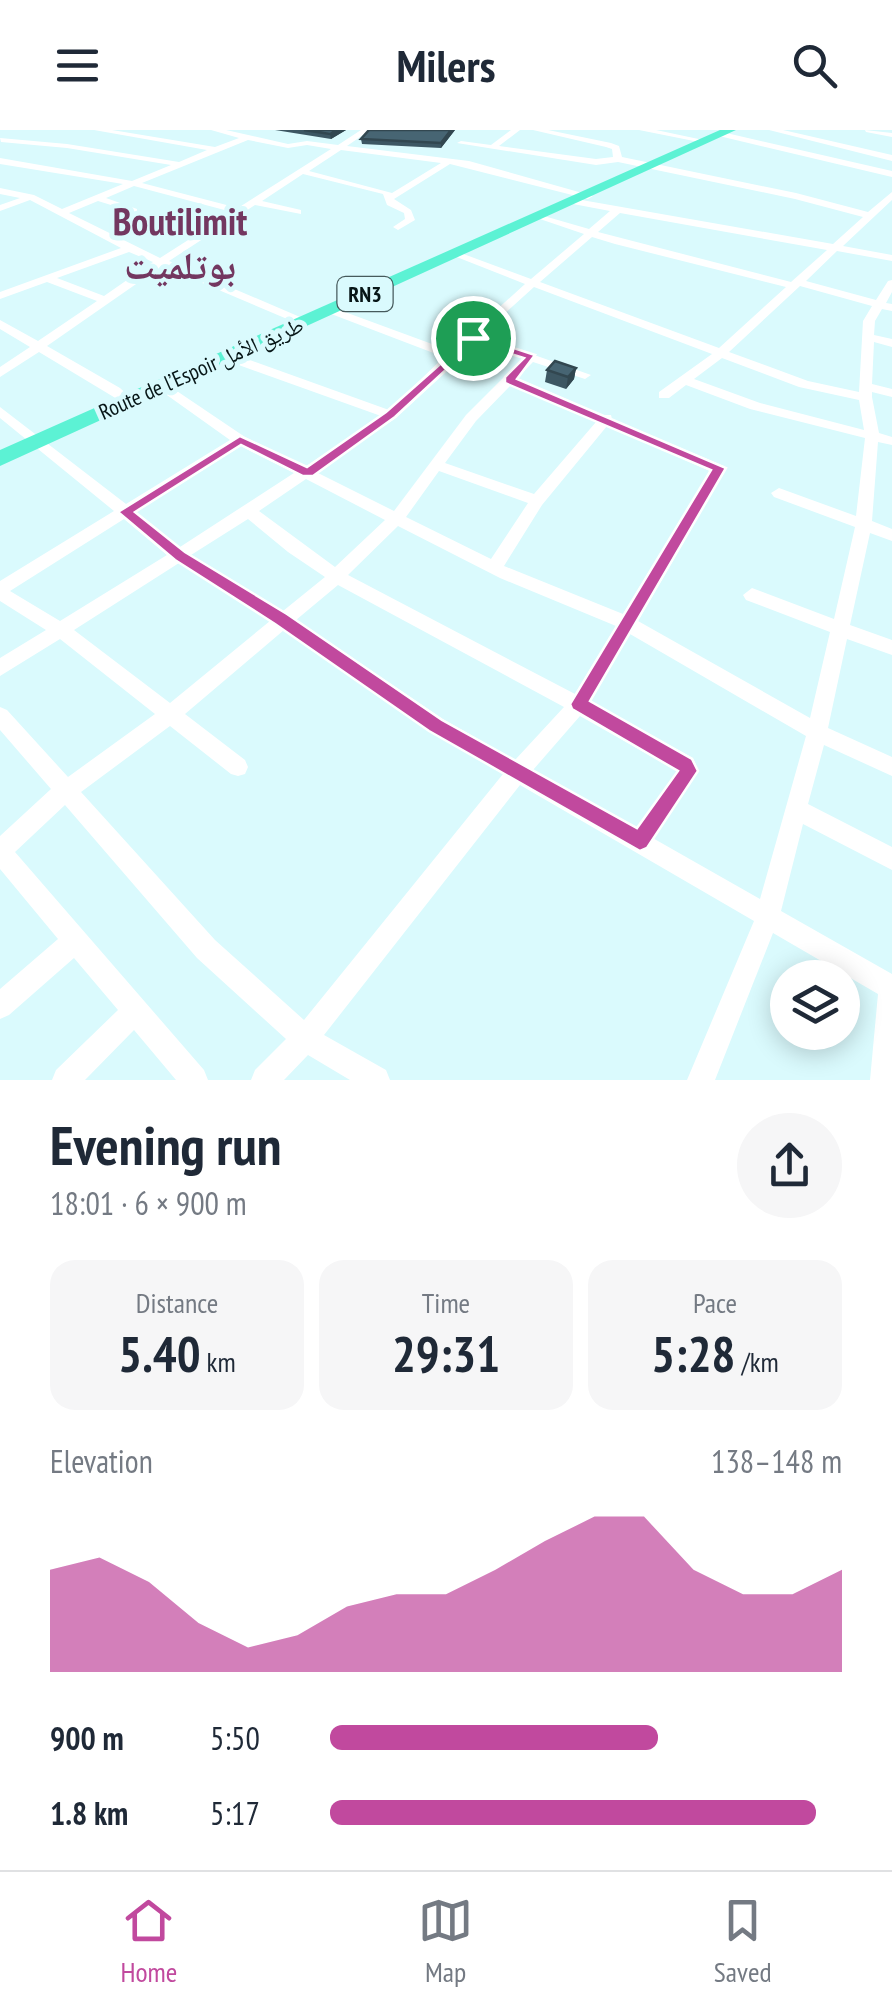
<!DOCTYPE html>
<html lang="en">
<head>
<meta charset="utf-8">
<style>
	:root { --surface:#fff; --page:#f6f6f7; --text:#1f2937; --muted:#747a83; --line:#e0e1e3; --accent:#c1499e }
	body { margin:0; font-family:"PT Sans Narrow","Noto Naskh Arabic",sans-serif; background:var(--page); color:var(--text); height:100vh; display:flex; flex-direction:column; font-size:38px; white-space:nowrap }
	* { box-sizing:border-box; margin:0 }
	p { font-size:32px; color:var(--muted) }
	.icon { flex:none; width:55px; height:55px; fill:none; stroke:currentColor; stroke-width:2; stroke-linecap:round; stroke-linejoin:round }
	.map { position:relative; height:950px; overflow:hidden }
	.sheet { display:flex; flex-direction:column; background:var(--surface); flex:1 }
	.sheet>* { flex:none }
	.tools { position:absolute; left:770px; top:830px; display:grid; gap:20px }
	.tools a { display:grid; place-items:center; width:90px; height:90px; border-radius:50%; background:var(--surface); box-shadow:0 5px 25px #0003; font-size:50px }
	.pin { position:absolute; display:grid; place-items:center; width:85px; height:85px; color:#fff; margin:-42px; border:5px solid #fff; border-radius:50%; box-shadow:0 2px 10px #0007 }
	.round { display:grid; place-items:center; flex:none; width:105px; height:105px; border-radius:52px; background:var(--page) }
	.headline { display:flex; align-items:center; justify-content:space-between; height:170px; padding:0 50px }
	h1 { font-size:55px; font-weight:800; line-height:75px }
	.metrics { display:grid; grid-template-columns:repeat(3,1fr); gap:15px; height:170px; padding:10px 50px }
	.metrics div { display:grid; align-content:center; border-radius:25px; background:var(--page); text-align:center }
	.metrics b { font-size:50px; font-weight:800 }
	.metrics small { font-size:28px; font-weight:400 }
	.metrics p { font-size:28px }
	.chart { height:280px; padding:20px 50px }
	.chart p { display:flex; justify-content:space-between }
	.chart svg { width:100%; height:180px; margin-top:10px; fill:var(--accent); opacity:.7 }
	ul { padding:0 50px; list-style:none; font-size:32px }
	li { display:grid; grid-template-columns:160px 120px 1fr; align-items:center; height:75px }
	li i { height:25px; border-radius:12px; background:var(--accent) }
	header { display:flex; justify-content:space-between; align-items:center; height:130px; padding:0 50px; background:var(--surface); font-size:45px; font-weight:800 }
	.dock { display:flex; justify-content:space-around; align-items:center; height:140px; border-top:2px solid var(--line); background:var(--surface); font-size:28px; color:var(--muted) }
	.dock a { display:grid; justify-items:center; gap:5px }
	.dock .current { color:var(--accent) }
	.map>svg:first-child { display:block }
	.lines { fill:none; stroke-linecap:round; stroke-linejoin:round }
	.path-far1 { stroke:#7b9395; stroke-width:2.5; stroke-dasharray:5 2.5; stroke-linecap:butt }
	.path { stroke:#7b9395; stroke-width:4; stroke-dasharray:14 6; stroke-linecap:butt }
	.minor { fill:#fff; fill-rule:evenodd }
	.trunk { fill:#5cf2d4; fill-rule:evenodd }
	.wall { fill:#3d5763 }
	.shaded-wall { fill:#324750 }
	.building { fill:#476573; stroke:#324750; stroke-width:2.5 }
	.route { fill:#c1499e; stroke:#fff; stroke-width:2.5; fill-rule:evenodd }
	.labels { text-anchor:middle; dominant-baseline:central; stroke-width:10; stroke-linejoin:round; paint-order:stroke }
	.shield { fill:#dafafd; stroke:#465a5c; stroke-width:2.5 }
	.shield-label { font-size:22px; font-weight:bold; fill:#071617 }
	.far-street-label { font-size:22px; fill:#071617; stroke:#dafafd }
	.far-town-label { font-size:38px; font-weight:bold; fill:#733760; stroke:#dafafd }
</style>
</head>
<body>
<header><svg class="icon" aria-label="menu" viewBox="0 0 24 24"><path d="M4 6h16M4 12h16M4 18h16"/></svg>Milers<svg class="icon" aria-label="search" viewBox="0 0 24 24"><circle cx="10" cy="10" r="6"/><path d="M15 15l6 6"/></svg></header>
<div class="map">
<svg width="892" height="950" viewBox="0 0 892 950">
	<rect width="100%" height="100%" fill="#dafafd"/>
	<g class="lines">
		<!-- path-far1 -->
		<path class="path-far1" d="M677,658l5,-7"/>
		<!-- path -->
		<path class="path" d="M649,698l30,-43"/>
		<!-- minor -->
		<path class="minor" d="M94,0h18l103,17 24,-9 -28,-8h15l62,14 19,-3 31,4 23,-15h9l-23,16 122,15 124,35 -5,3 -138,-35 -56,35 17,11 4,10 -17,10 -5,-3 12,-8 -1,-6 -17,-8 -4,-11 -80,-20 -41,27 39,9v4l-46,-9 -86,56 138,59v4h-8l-137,-58 -115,80 73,42 14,13 -7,4 -88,-53 -39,25v-10l30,-20 -30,-18v-9l38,21 59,-40 -50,-19 -47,17v-7l121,-44 -91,-48 -30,11v-6l20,-7 -20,-4v-6l34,7 28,14 61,-25 -123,-20v-6l132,23 39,-16 -104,-17 -66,-6 -1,-4 67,6 112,18 28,-12zM248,10l40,8 19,-3 24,4 -93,59 -96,-25zM341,20l100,13 -49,30 -83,-22zM134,56l98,26 -72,46 -91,-45 29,-12 39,12v-4l-31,-11zM129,122l24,10 -49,34 -47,-18z
			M511,0h9l-21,16 97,13 17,-2 -1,-8 -6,-2 -73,-17h15l63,13 8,3 3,11 174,36 72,19 24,-20v8l-49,46 49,9v6l-55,-10 -31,30 70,19 12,-19 4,-1v12l-6,11 6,1v7l-10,-2 -7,12 -1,14 18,4v8l-18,-5 -2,42 20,5v8l-20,-5v5l7,36 13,4v8l-14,-3 -6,79 20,8v12l-22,-8 -20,92 42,15v15l-45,-16 -19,89 64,29v19l-68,-31 -16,59 84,43v23l-89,-46 -22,87 111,63v106h-22l8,-86 -105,-61 -58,147h-28l67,-159 -234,-136 -196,250 62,35 4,10h-40l-42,-25 -24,25h-33l4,-10 31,-31 -89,-81 -132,-153 -50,47 189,218 4,10h-32l-42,-50 -49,50h-33l4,-10 62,-60 -44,-52 -65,57 -9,4v-30l58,-50 -58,-70v-33l51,-47 -51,-59v-23l7,3 61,67 87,-63 -95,-75 -60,37v-18l46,-28 -46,-29v-20l114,-70 -114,-93v-11l126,97 104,-64 -73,-52v-6l5,-1 83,56 60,30 76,-51 -159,-57v-6h8l159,57 55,-53 -118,-45v-4h8l117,43 74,-67 -76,-30 9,-2 73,27 53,-45 -47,-16v-4l52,15 21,-18 -37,-7v-4l3,-1 257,45 30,-27 -68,-18 -177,-37 -22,3 -139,-22 4,-2 30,4zM620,83l207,37 -36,32 -193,-50zM592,107l23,7 171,43 -67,61 -179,-66zM800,156l72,20 -9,15 -4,71 -51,-11 -79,-29zM534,157l178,67 -53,38v6h10l17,-13 64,24 115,29 -9,78 -77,-28 -8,5 3,4 81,30 -21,92 -82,-31 -9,7 3,5 84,32 -20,86 -172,-97 88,-152 -2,-3 -112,-47 -1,-4h-8l-86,-37 16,-16 52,17 6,-4 -111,-39zM474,212l49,16 -57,57 -72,96 -78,-39 80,-54 63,-58zM722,228l77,29 60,13 5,30 -104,-27 -66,-24zM511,255l85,37 -62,72 -89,-31 31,-42zM607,296l103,45 -87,143 -119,-48 38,-61zM241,316l53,27 -114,74 -44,-35zM439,341l89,32 -37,56 -85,-42zM306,349l79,41 -50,47 -76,-56zM124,389l43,36 -107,66 -50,-30zM248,389l40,33 37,25 -42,34 -92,-56zM398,396l102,52 116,48 -41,68 -227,-119zM179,433l91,58 -100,82 -96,-73zM338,455l226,122 -49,53 -72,-41 -147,-99zM284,500l145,101 74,43 -199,246 -89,-80 -134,-148 89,-66 61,48 7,2 7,-2 3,-7 -3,-7 -60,-46zM630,504l176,102 -46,163 -227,-129 47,-54 99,56 7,2 7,-2 3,-7 -3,-7 -103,-56z
			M639,0h17l52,11 -4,2z
			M769,0h14l109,25v6z
			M865,0l27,3v4l-26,-5z
			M722,2l170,39v6l-173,-41z"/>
		<!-- trunk -->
		<path class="trunk" d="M720,0h16l-736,336v-16z"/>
	</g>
	<!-- wall -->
	<path class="wall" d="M275,0h71l-15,9z
		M369,0h86l-14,18 -79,-4 -1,-5z
		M576,238l-2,11 -8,10 -21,-7 2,-12z"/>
	<!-- shaded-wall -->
	<path class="shaded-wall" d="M337,0h9l-15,9 -1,-5z
		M451,0h4l-14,18v-5z
		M576,238l-2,11 -8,10 2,-12z"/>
	<!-- building -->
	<path class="building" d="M304,0h33l-7,4z
		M369,0h82l-10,13 -80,-4z
		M555,231l21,7 -8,9 -21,-7z"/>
	<!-- route -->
	<path class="route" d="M473,205l62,20 -18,24 209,89 -136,233 102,58 6,12 -51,77 -7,3 -211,-120 -154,-107 -100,-64 -57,-48 122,-76 67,31 79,-55zM475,213l49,15 -19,19v6l206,87 -141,234 2,5 106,62 -41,57 -195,-108 -155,-106 -102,-62 -50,-40 106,-67 62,31h10l82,-59z"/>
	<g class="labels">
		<!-- shield labels -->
		<rect class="shield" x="337.5" y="147" width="55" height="34" rx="8"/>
		<g class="shield-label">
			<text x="365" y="164">RN3</text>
		</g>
		<!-- far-street labels -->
		<g class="far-street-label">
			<text transform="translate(201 238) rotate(-24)">Route de l’Espoir طريق الأمل</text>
		</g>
		<!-- far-town labels -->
		<g class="far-town-label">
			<text x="180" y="90">Boutilimit<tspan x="180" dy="44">بوتلميت</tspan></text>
		</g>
	</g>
</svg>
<div class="tools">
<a><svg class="icon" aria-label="layers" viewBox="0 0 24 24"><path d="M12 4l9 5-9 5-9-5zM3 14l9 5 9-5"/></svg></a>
</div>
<div class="pin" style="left:473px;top:208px;background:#1e9e55"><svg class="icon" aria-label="arrive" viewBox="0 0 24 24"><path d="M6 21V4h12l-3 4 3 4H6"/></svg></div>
</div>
<section class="sheet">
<div class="headline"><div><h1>Evening run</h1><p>18:01 · 6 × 900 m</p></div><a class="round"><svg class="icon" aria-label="share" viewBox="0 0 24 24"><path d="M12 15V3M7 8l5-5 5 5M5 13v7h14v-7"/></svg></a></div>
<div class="metrics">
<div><p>Distance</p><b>5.40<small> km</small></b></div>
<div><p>Time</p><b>29:31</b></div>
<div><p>Pace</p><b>5:28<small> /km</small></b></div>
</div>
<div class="chart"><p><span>Elevation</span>138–148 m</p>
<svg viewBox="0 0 160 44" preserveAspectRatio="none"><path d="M0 44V19L10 16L20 22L30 32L40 38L50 35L60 28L70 25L80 25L90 19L100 12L110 6L120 6L130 19L140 25L150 25L160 19V44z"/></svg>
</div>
<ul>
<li><b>900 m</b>5:50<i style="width:64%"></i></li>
<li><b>1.8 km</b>5:17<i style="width:95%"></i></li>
</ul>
</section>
<nav class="dock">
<a class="current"><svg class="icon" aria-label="home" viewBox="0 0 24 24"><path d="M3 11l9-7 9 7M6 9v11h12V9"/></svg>Home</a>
<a><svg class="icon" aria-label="map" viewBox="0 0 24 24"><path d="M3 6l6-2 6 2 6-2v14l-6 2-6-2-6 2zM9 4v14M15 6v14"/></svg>Map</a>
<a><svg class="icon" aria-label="saved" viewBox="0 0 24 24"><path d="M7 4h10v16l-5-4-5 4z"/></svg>Saved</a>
</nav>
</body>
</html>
